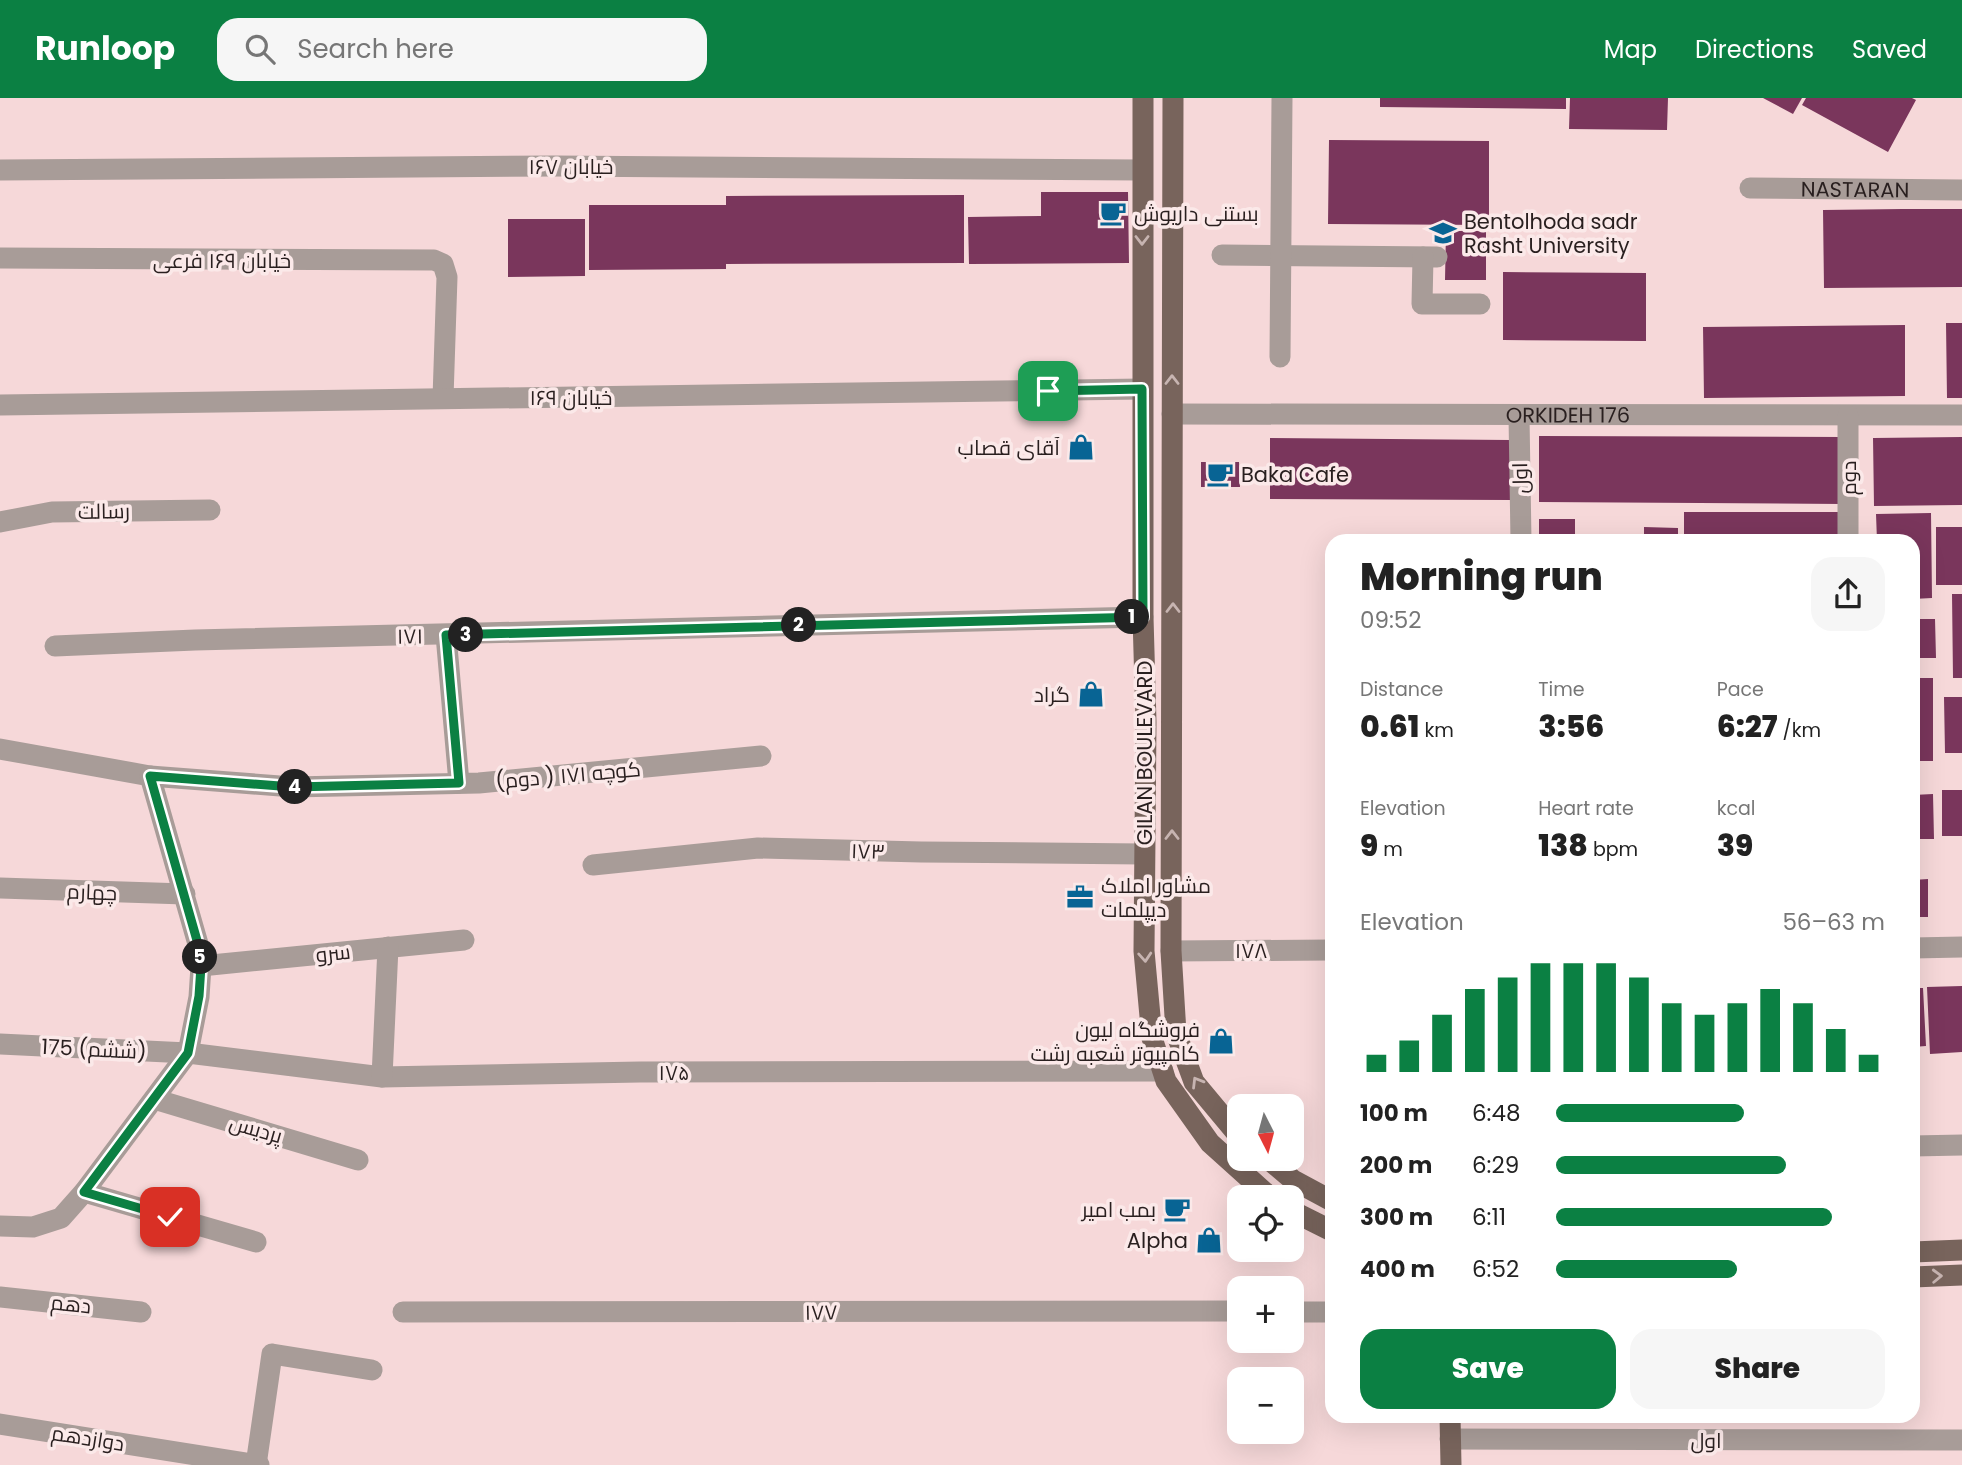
<!DOCTYPE html>
<html lang="en">
<head>
<meta charset="utf-8">
<style>
	:root { --surface:#fff; --page:#f6f6f6; --text:#222; --muted:#767676; --accent:#0b8043 }
	body { margin:0; font-family:Poppins,Cairo,sans-serif; background:var(--page); color:var(--text); height:100vh; display:flex; flex-direction:column; font-size:26px; white-space:nowrap }
	* { box-sizing:border-box; margin:0 }
	p { font-size:23px; color:var(--muted) }
	.icon { flex:none; width:38px; height:38px; fill:none; stroke:currentColor; stroke-width:2; stroke-linecap:round; stroke-linejoin:round }
	.map { position:relative; flex:1; overflow:hidden }
	.details { position:absolute; left:1325px; top:436px; width:595px; height:889px; display:flex; flex-direction:column; background:var(--surface); border-radius:21px; box-shadow:0 7px 28px #0002 }
	.details>* { flex:none }
	.needle { width:46px; rotate:174deg }
	.fabs { position:absolute; left:1227px; top:996px; display:grid; gap:14px }
	.fabs a { display:grid; place-items:center; width:77px; height:77px; border-radius:14px; background:var(--surface); box-shadow:0 7px 28px #0002; font-size:35px }
	.pin { position:absolute; display:grid; place-items:center; width:60px; height:60px; color:#fff; margin:-30px; border-radius:14px; box-shadow:0 4px 10px #0006 }
	.km { position:absolute; width:35px; height:35px; margin:-18px; border-radius:50%; background:#222; color:#fff; font-size:19px; line-height:35px; text-align:center }
	.round { display:grid; place-items:center; flex:none; width:74px; height:74px; border-radius:21px; background:var(--page) }
	.head { display:flex; align-items:center; justify-content:space-between; height:119px; padding:0 35px }
	h1 { font-size:38px; font-weight:800; line-height:52px }
	.stats { display:grid; grid-template-columns:repeat(3,1fr); gap:10px; height:119px; padding:7px 35px }
	.stats div { display:grid; align-content:center }
	.stats b { font-size:30px; font-weight:800 }
	.stats small { font-size:19px; font-weight:400 }
	.stats p { font-size:19px }
	.chart { height:196px; padding:14px 35px }
	.chart p { display:flex; justify-content:space-between }
	.chart svg { width:100%; height:126px; margin-top:7px; stroke:var(--accent); stroke-width:6 }
	.cta { display:flex; gap:14px; margin-top:auto; padding:14px 35px }
	.cta a { flex:1; height:80px; border-radius:21px; background:var(--accent); color:#fff; font-size:28px; font-weight:800; line-height:80px; text-align:center }
	.cta a+a { background:var(--page); color:var(--text) }
	ul { padding:0 35px; list-style:none; font-size:23px }
	li { display:grid; grid-template-columns:112px 84px 1fr; align-items:center; height:52px }
	li i { height:18px; border-radius:9px; background:var(--accent) }
	header { display:flex; align-items:center; gap:42px; box-sizing:border-box; height:98px; padding:0 35px; background:var(--accent); color:#fff }
	header strong { font-size:33px }
	nav { display:flex; gap:38px; margin-inline-start:auto; font-size:24px }
	.search { width:490px; height:63px; background:var(--page); display:flex; align-items:center; gap:18px; box-sizing:border-box; padding:0 24px; border-radius:21px; color:var(--muted); font-size:26px }
	.map>svg:first-child { display:block }
	.building { fill:#7a365c }
	.lines { fill:none; stroke-linecap:round; stroke-linejoin:round }
	.minor { stroke:#a89c98; stroke-width:21 }
	.major { stroke:#78645c; stroke-width:21 }
	.oneway { stroke:#c7b4b1 }
	.route-casing { stroke:#fff; stroke-width:14 }
	.route { stroke:#0b8043; stroke-width:9 }
	.labels { text-anchor:middle; dominant-baseline:central; stroke-width:7; stroke-linejoin:round; paint-order:stroke }
	.street-label { font-size:21px; fill:#291f1f; stroke:#fbe9e9 }
	.poi-label { font-size:21px; fill:#291f1f; stroke:#fbe9e9; text-anchor:end }
</style>
</head>
<body>
<header>
<strong>Runloop</strong>
<div class="search"><svg class="icon" aria-label="search" viewBox="0 0 24 24"><circle cx="10" cy="10" r="6"/><path d="M15 15l6 6"/></svg>Search here</div>
<nav><a>Map</a><a>Directions</a><a>Saved</a></nav>
</header>
<div class="map">
<svg width="1962" height="1367" viewBox="0 0 1962 1367">
	<rect width="100%" height="100%" fill="#f6d8d9"/>
	<!-- building -->
	<path class="building" d="M1380,0h186v11l-186,-2z
		M1570,0h98l-1,32 -98,-1z
		M1763,0h39l-9,16z
		M1806,0h106l4,2 -28,52 -86,-47z
		M1329,42l160,1v84l-161,-1z
		M1041,94h87l1,71 -160,1 -1,-47 73,-1z
		M964,97v68l-238,1v5l-137,1v-65h137v-9z
		M1903,111h59v78l-138,1 -1,-78z
		M508,121h77v57l-77,1z
		M1446,133h40v49h-41z
		M1503,174l143,1v68l-143,-1z
		M1946,225h16v75h-15z
		M1905,227v71l-201,2 -1,-71z
		M1539,338l304,1v67l-304,-2z
		M1962,339v68l-88,1 -1,-68z
		M1270,340l240,2v60l-240,-1z
		M1201,364h38l1,25h-39z
		M1684,414h160l-1,29h-159z
		M1931,415l1,85 -19,1v-58h-36l-1,-27z
		M1539,421h36v22h-36z
		M1644,429l34,1v13h-34z
		M1936,429h26v58h-26z
		M1952,496h10v84h-9z
		M1913,521h22l1,39h-23z
		M1913,580h20v83h-20z
		M1944,599h18v56h-17z
		M1942,692h20v46h-20z
		M1933,696l1,45h-21v-44z
		M1928,781v38h-15v-37z
		M1962,888v66l-32,2 -3,-67z
		M1913,890h10l3,58 -13,1z"/>
	<g class="lines">
		<!-- minor -->
		<g class="minor">
			<path d="M0,72l554,-4 588,4"/>
			<path id="s1" d="M1750,90l212,2"/>
			<path d="M1222,157l215,2"/>
			<path d="M1423,159l-1,47h58"/>
			<path d="M0,160l434,2 9,4 4,13 -4,121"/>
			<path d="M1280,259l2,-259"/>
			<path d="M0,307l1142,-16"/>
			<path id="s2" d="M1172,316l790,1"/>
			<path d="M1519,318l2,125"/>
			<path d="M1848,318v125"/>
			<path d="M0,424l52,-10 158,-2"/>
			<path d="M446,537l13,148"/>
			<path d="M55,548l140,-6 948,-23"/>
			<path d="M0,651l150,27 143,11 186,-4 282,-27"/>
			<path d="M593,767l165,-17 163,4 222,2"/>
			<path d="M0,790l185,6"/>
			<path d="M1913,850l49,-1"/>
			<path d="M1171,853l161,-1"/>
			<path d="M201,868l263,-26"/>
			<path d="M0,946l188,9 194,24 258,-5 523,-1"/>
			<path d="M382,979l6,-130"/>
			<path d="M154,1001l204,61"/>
			<path d="M1913,1048l49,-1"/>
			<path d="M84,1094l172,50"/>
			<path d="M0,1128l33,1 28,-9 23,-26 104,-139 11,-56 2,-31 -3,-22 -48,-168"/>
			<path d="M0,1199l141,15"/>
			<path d="M403,1214l836,-1"/>
			<path d="M1292,1214h40"/>
			<path d="M0,1326l259,41"/>
			<path d="M1450,1341l512,1"/>
			<path d="M256,1367l16,-111 100,16"/>
		</g>
		<!-- major -->
		<path class="major" d="M1143,0v519l3,105 -2,229 8,87 14,43 44,62 60,54
			M1173,0l-2,853 5,82 18,49 45,54
			M1267,1060l26,22 39,21
			M1292,1113l40,20
			M1913,1154l49,-2
			M1913,1179l49,-2
			M1450,1318l1,49"/>
	</g>
	<!-- one-way arrows -->
	<defs><path id="oneway-chevron" d="M-2-3.5L2.5 0L-2 3.5" fill="none" stroke-width="1.6" stroke-linecap="round" stroke-linejoin="round" transform="scale(1.75)"/></defs>
	<g class="oneway">
		<use href="#oneway-chevron" transform="translate(1142 142) rotate(90)"/>
		<use href="#oneway-chevron" transform="translate(1172 282) rotate(-90)"/>
		<use href="#oneway-chevron" transform="translate(1173 510) rotate(-90)"/>
		<use href="#oneway-chevron" transform="translate(1172 737) rotate(-90)"/>
		<use href="#oneway-chevron" transform="translate(1145 859) rotate(86)"/>
		<use href="#oneway-chevron" transform="translate(1197 984) rotate(-121)"/>
		<use href="#oneway-chevron" transform="translate(1937 1178) rotate(-2)"/>
	</g>
	<g class="lines">
		<!-- route casing -->
		<g class="route-casing">
			<path id="route" d="M170,1119l-86,-25 104,-139 11,-57 2,-30 -3,-22 -48,-168 143,11 166,-4 -13,-148 697,-18 -1,-228 -94,2"/>
		</g>
		<!-- route -->
		<use href="#route" class="route"/>
	</g>
	<!-- icons -->
	<defs>
		<g id="cafe-bare" transform="scale(2.1)"><path d="M-5.5-4.5H6V0H3Q3 3.5 0 3.5H-2.5Q-5.5 3.5-5.5 0ZM3-3.2v2h1.7v-2ZM-6 4.5H4V6H-6Z" fill="#086494" stroke="#fbe9e9" stroke-width="2.5" paint-order="stroke"/></g>
		<g id="university-bare" transform="scale(2.1)"><path d="M0-5L7-2L0 1L-7-2ZM-4 1L0 2.5L4 1V4Q0 6-4 4Z" fill="#086494" stroke="#fbe9e9" stroke-width="2.5" paint-order="stroke"/></g>
		<g id="shop-bare" transform="scale(2.1)"><path d="M-5-2.5h2.3a2.7 3.5 0 0 1 5.4 0H5L5.5 6h-11ZM-1.5-2.5h3a1.5 2.3 0 0 0-3 0Z" fill="#086494" stroke="#fbe9e9" stroke-width="2.5" paint-order="stroke"/></g>
		<g id="office-bare" transform="scale(2.1)"><path d="M-6-3h4V-5.5h4V-3h4V5H-6ZM-1-4.5V-3h2v-1.5ZM-6 0V1H6V0Z" fill="#086494" stroke="#fbe9e9" stroke-width="2.5" paint-order="stroke"/></g>
	</defs>
	<g fill-rule="evenodd">
		<use href="#cafe-bare" x="1113" y="115"/>
		<use href="#university-bare" x="1443" y="135"/>
		<use href="#shop-bare" x="1081" y="349"/>
		<use href="#cafe-bare" x="1220" y="376"/>
		<use href="#shop-bare" x="1091" y="596"/>
		<use href="#office-bare" x="1080" y="799"/>
		<use href="#shop-bare" x="1221" y="943"/>
		<use href="#cafe-bare" x="1177" y="1111"/>
		<use href="#shop-bare" x="1209" y="1142"/>
	</g>
	<g class="labels">
		<!-- street labels -->
		<g class="street-label">
			<text x="571" y="68">خیابان ۱۶۷</text>
			<text stroke="none"><textPath href="#s1" startOffset="105">NASTARAN</textPath></text>
			<text x="222" y="162">خیابان ۱۶۹ فرعی</text>
			<text x="571" y="299">خیابان ۱۶۹</text>
			<text stroke="none"><textPath href="#s2" startOffset="396">ORKIDEH 176</textPath></text>
			<text transform="translate(1520 380) rotate(-91)">اول</text>
			<text transform="translate(1848 380) rotate(-90)">دوم</text>
			<text transform="translate(104 413) rotate(-1)">رسالت</text>
			<text transform="translate(410 538) rotate(-1)">۱۷۱</text>
			<text transform="translate(1144 655) rotate(-90)">GILAN BOULEVARD</text>
			<text transform="translate(568 677) rotate(-5)">کوچه ۱۷۱ ( دوم)</text>
			<text transform="translate(868 753) rotate(2)">۱۷۳</text>
			<text transform="translate(92 794) rotate(2)">چهارم</text>
			<text x="1251" y="852">۱۷۸</text>
			<text transform="translate(333 855) rotate(-6)">سرو</text>
			<text transform="translate(94 951) rotate(3)">175 (ششم)</text>
			<text x="674" y="974">۱۷۵</text>
			<text transform="translate(256 1031) rotate(16)">پردیس</text>
			<text transform="translate(71 1206) rotate(6)">دهم</text>
			<text transform="translate(821 1214) rotate(-1)">۱۷۷</text>
			<text transform="translate(88 1340) rotate(9)">دوازدهم</text>
			<text x="1706" y="1342">اول</text>
		</g>
		<!-- poi labels -->
		<g class="poi-label">
			<text x="1134" y="115" text-anchor="start">بستنی داریوش</text>
			<text x="1464" y="123" text-anchor="start">Bentolhoda sadr<tspan x="1464" dy="24">Rasht University</tspan></text>
			<text x="1060" y="349">آقای قصاب</text>
			<text x="1241" y="376" text-anchor="start">Baka Cafe</text>
			<text x="1070" y="596">گراد</text>
			<text x="1101" y="787" text-anchor="start">مشاور املاک<tspan x="1101" dy="24">دیپلمات</tspan></text>
			<text x="1200" y="931">فروشگاه لیون<tspan x="1200" dy="24">کامپیوتر شعبه رشت</tspan></text>
			<text x="1156" y="1111">بمب امیر</text>
			<text x="1188" y="1142">Alpha</text>
		</g>
	</g>
</svg>
<div class="fabs">
<a><svg class="needle" viewBox="-14 -14 28 28"><path d="M0-13l5 13h-10z" fill="#e53935"/><path d="M0 13l5-13h-10z" fill="#767676"/></svg></a>
<a><svg class="icon" aria-label="locate" viewBox="0 0 24 24"><circle cx="12" cy="12" r="6"/><path d="M12 2v4M12 18v4M2 12h4M18 12h4"/></svg></a>
<a>+</a>
<a>−</a>
</div>
<div class="pin" style="left:1048px;top:293px;background:#1e9e55"><svg class="icon" aria-label="arrive" viewBox="0 0 24 24"><path d="M6 21V4h12l-3 4 3 4H6"/></svg></div>
<div class="pin" style="left:170px;top:1119px;background:#d93025"><svg class="icon" aria-label="check" viewBox="0 0 24 24"><path d="M5 12l5 5 9-10"/></svg></div>
<b class="km" style="left:1132px;top:519px">1</b>
<b class="km" style="left:799px;top:527px">2</b>
<b class="km" style="left:466px;top:537px">3</b>
<b class="km" style="left:295px;top:689px">4</b>
<b class="km" style="left:200px;top:859px">5</b>
<section class="details">
<div class="head"><div><h1>Morning run</h1><p>09:52</p></div><a class="round"><svg class="icon" aria-label="share" viewBox="0 0 24 24"><path d="M12 15V3M7 8l5-5 5 5M5 13v7h14v-7"/></svg></a></div>
<div class="stats">
<div><p>Distance</p><b>0.61<small> km</small></b></div>
<div><p>Time</p><b>3:56</b></div>
<div><p>Pace</p><b>6:27<small> /km</small></b></div>
</div>
<div class="stats">
<div><p>Elevation</p><b>9<small> m</small></b></div>
<div><p>Heart rate</p><b>138<small> bpm</small></b></div>
<div><p>kcal</p><b>39</b></div>
</div>
<div class="chart"><p><span>Elevation</span>56–63 m</p>
<svg viewBox="0 0 160 44" preserveAspectRatio="none"><path d="M5 44V38M15 44V33M25 44V24M35 44V15M45 44V11M55 44V6M65 44V6M75 44V6M85 44V11M95 44V20M105 44V24M115 44V20M125 44V15M135 44V20M145 44V29M155 44V38"/></svg>
</div>
<ul>
<li><b>100 m</b>6:48<i style="width:57%"></i></li>
<li><b>200 m</b>6:29<i style="width:70%"></i></li>
<li><b>300 m</b>6:11<i style="width:84%"></i></li>
<li><b>400 m</b>6:52<i style="width:55%"></i></li>
</ul>
<div class="cta"><a>Save</a><a>Share</a></div>
</section>
</div>
</body>
</html>
